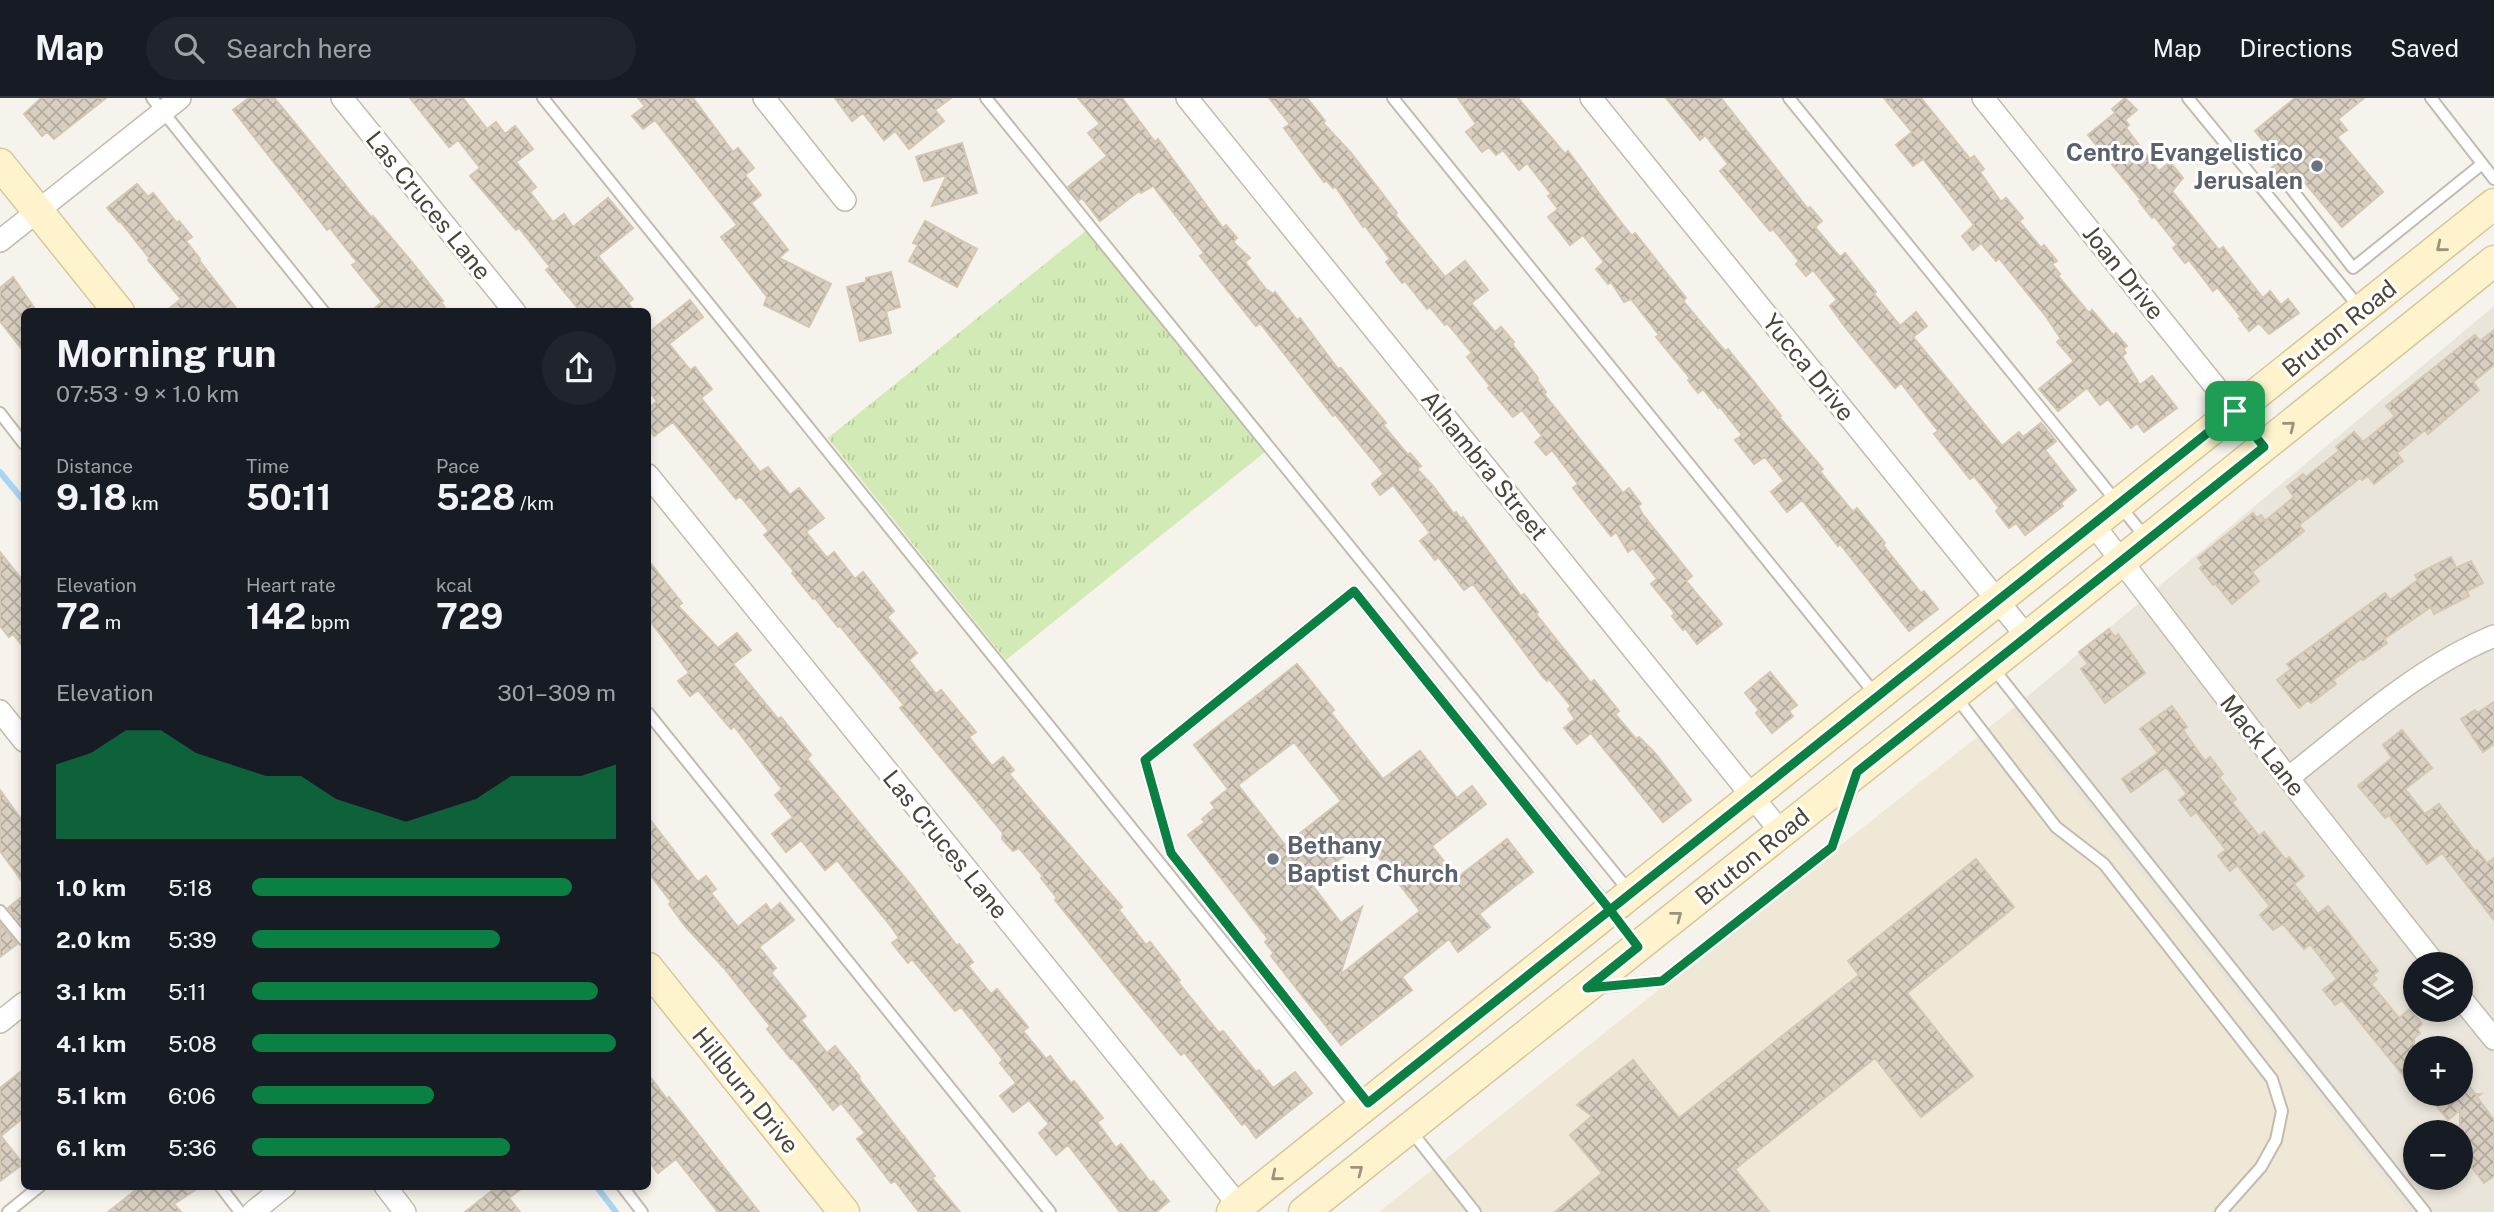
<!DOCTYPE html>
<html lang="en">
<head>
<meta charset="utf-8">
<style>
	:root { --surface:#171b24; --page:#20242c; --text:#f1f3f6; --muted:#9ea1a6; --line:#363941; --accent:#0b8043 }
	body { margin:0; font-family:"Public Sans",sans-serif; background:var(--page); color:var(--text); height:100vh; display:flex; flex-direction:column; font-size:26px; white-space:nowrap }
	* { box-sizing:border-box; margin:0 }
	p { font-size:23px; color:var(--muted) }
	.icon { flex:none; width:38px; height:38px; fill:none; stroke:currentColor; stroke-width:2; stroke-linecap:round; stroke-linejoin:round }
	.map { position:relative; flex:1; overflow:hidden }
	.details { position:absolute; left:21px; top:210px; width:630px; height:882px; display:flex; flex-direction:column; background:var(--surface); border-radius:10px; box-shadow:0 4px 10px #0003 }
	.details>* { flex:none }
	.fabs { position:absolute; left:2403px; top:854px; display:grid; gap:14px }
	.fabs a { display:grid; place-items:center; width:70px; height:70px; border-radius:50%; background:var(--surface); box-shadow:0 4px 10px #0003; font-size:35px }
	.pin { position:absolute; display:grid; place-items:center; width:60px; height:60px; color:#fff; margin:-30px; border-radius:14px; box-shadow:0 4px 10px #0006 }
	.round { display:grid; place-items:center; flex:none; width:74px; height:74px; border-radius:37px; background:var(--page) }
	.headline { display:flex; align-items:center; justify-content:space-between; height:119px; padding:0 35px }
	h1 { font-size:38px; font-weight:700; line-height:52px }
	.figures { display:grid; grid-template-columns:repeat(3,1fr); gap:10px; height:119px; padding:7px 35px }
	.figures div { display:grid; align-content:center }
	.figures b { font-size:35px; font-weight:700 }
	.figures small { font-size:19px; font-weight:400 }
	.figures p { font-size:19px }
	.chart { height:196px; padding:14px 35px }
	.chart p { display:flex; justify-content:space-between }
	.chart svg { width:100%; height:126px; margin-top:7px; fill:var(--accent); opacity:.7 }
	ul { padding:0 35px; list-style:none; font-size:23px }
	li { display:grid; grid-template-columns:112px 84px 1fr; align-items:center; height:52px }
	li i { height:18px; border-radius:9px; background:var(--accent) }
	header { display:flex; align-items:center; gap:42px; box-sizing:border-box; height:98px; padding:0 35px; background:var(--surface); border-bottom:2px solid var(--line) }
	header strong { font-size:33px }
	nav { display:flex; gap:38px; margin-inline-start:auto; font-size:24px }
	.search { width:490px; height:63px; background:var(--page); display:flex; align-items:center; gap:18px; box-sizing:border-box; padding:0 24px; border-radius:38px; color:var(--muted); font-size:26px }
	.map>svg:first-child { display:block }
	.residential { fill:#eae5da; fill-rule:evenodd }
	.education { fill:#efe8d6 }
	.grass { fill:url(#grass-tufts) }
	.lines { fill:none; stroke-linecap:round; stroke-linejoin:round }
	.stream { stroke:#a9d4f2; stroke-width:6 }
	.building { fill:url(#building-cross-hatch); stroke:#d3c7b4; stroke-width:2; fill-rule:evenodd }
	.lane-casing { stroke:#c2bbae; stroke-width:14 }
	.street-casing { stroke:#c2bbae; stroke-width:24 }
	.secondary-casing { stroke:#d6c79b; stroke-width:33 }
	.lane { stroke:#fff; stroke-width:10 }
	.street { stroke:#fff; stroke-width:21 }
	.secondary { stroke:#fff3cd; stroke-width:30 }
	.oneway { stroke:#9c937c }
	.route-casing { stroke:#fff; stroke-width:14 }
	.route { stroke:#0b8043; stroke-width:9 }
	.worship-dot { fill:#6b7280; stroke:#fff; stroke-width:2.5 }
	.labels { text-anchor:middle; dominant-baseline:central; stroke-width:6; stroke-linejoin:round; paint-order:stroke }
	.worship-label { font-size:24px; font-weight:bold; fill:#5b616d; stroke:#fff; text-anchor:end }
	.street-label { font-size:24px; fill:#4b4439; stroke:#fff }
</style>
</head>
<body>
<header>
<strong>Map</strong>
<div class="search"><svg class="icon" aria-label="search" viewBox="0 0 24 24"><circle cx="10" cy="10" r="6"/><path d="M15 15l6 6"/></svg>Search here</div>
<nav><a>Map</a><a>Directions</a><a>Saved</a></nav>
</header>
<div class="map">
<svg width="2494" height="1114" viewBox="0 0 2494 1114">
	<defs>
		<pattern id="grass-tufts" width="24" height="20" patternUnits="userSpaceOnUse" patternTransform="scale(1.75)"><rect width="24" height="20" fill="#d2eab5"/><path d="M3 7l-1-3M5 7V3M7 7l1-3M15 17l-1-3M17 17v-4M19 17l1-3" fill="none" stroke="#b6ca9c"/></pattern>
		<pattern id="building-cross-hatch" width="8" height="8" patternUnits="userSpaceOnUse" patternTransform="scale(1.75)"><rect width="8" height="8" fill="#d8cfc1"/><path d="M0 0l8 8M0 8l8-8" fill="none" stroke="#b1aa9e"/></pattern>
	</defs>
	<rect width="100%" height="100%" fill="#f6f3ec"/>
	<!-- residential -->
	<path class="residential" d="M2494,208v906h-85l-398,-502zM2415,866h45v46h-45zM2415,950h45v46h-45zM2415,1034h45v46h-45z"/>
	<!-- education -->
	<path class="education" d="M2011,612l398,502h-1030z"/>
	<!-- grass -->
	<path class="grass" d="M1087,132l178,222 -259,208 -178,-222z"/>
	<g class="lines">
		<!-- stream -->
		<path class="stream" d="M0,374l24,29
			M596,1088l20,26"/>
	</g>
	<!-- building -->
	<path class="building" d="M41,0h65l-52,41 -7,-7 -5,4 -18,-22z
		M249,0h25l7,8 91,112 1,-2 38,45 32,40 -2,1 7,10h-78l12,-10 -30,-37 5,-3 -27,-34 -3,2 -94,-120z
		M410,0h53l24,31 9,-7 9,12 10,-8 18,23 -17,13 20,25 -6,5 23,30 11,-8 9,13 35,-29 25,30 -35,28 35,43 -5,4 7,9h-54l-35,-42 4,-3 -31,-39 -3,2 -46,-54 10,-8 -22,-28 -9,7z
		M638,0h55l40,54 5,-4 16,20 -9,7 16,20 -10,8 37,47 -9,8 52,26 -22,43 -45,-22 3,-8 -46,-60 16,-12 -82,-105 -12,9 -11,-13 13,-10z
		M835,0h116l-16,12 9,11 -35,28 -14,-18 -11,9 -21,-27 -11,8z
		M1078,0h44l33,44 3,-3 65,89 3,-3 11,13 -4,4 17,16 -5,4 21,27 7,5 2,-2 22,28 3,-2 38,51 3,-1 45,55 -3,2 25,30 2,-2 11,13 -4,3 16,17 21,28 2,-2 5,7 2,-2 58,79 3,-2 14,18 -2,2 55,69 3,-3 25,31 -4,3 21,25 3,-2 16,16 36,47 -28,22 -72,-89 -14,11 -13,-16 11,-9 -7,-10 3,-3 -22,-27 -2,2 -4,-4 -70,-93 -9,6 -26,-33 -3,3 -15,-19 10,-8 -37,-48 -13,10 -8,-11 12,-10 -49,-60 -2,2 -73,-93 -4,3 -56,-70 4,-3 -51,-67 -12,7 -2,-2 -39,30 -18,-23 -3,2 -11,-13 39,-31 -19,-23 12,-9z
		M1269,0h38l18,23 -2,2 28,30 46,60 -2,2 50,62 20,-16 23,29 -17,13 24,29 6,-5 13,15 -2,2 26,34 -1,2 9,12 -2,2 79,99 6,-5 12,16 -3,2 5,9 49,61 -6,5 36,43 -25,20 -12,-16 -2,2 -11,-14 3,-3 -24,-29 6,-5 -24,-31 -5,4 -12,-20 -5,4 -38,-48 5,-4 -26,-34 -6,5 -11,-13 7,-6 -20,-26 -9,7 -25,-29 2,-2 -23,-29 5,-4 -25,-30 -2,2 -15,-18 -3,2 -22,-28 -3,2 -16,-21 4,-3 -25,-33 -2,1 -28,-41 -2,2 -7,-8 -2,2 -40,-54 6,-4z
		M1458,0h60l47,56 3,-3 48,65 16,20 3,-3 51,65 -3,3 42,50 3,-2 53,67 -2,1 44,52 -3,2 7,9 26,32 4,-4 28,35 -2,2 27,34 11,14 3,-2 14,18 -29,22 -69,-87 -2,2 -36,-46 -15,12 -16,-20 13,-11 -19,-24 -11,7 -19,-24 7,-5 -22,-28 -2,1 -15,-19 -5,4 -10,-13 2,-2 -34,-41 3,-2 -28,-36 -7,3 -13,-20 -3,2 -12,-15 8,-7 -21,-27 -13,10 -22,-28 10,-8 -10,-13 3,-2 -24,-31 -8,7 -16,-20 -7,5 -7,-8 -7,5 -16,-20 10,-8z
		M1666,0h55l87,111 2,-2 12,14 -7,6 25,30 5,-4 31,39 -2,2 26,32 16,-14 11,14 -14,11 89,109 17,-14 4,5 18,-14 15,18 -11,9 31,40 -15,13 2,3 -38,29 -9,-12 -7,5 -13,-17 3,-3 -25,-32 -4,3 -36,-45 4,-3 -37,-48 -6,5 -50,-61 -15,-21 7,-6 -24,-30 -7,6 -10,-12 3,-3 -26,-32 -3,2 -50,-60 8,-7 -23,-29 -5,5z
		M1884,0h37l49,61 4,-3 10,13 -4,3 21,30 5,-4 17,20 -4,3 22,27 3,-3 13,16 -5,3 8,10 -2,2 31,37 3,-3 21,25 3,-2 11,13 -4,3 3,4 -4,3 18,29 12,-9 25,32 -33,24 -7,-9 -6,5 -23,-29 -8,6 -13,-17 -29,23 -19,-22 35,-28 -17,-19 4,-3 -16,-24 -46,-57 -3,3 -15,-18 -8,7 -11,-14 12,-11 -51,-66 -10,7 -17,-21 16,-13z
		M2125,0l12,12 -12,10 4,5 -3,3 33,43 11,-9 13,16 -11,13 47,59 4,-3 40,51 7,-7 11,14 7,-6 11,14 -30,21 -10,-11 -10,8 -10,-13 2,-1 -24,-30 -4,4 -24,-31 -4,3 -12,-15 4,-3 -23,-29 -2,2 -13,-17 2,-1 -53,-65 27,-22 -3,-4z
		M2295,0h69l-26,21 9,11 -10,7 46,55 -41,35 -47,-56 -16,13 -11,-13 11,-10 -24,-30z
		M962,45l15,50 -45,13 15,-31 -23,6 -8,-24z
		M137,86l11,13 5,-4 24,30 2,-2 13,16 -6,4 14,18 -1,1 40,52h-74l16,-13 -33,-39 2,-1 -30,-38 -1,1 -12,-14z
		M925,123l52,28 -20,38 -48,-26 9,-16 -5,-2z
		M891,174l9,35 -14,4 5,22 -31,8 -13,-54 19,-5v-4z
		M13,179l24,35h-13v40l-24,-31v-33z
		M690,202l13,17 -34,27 21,26 5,-3 17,22 -11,9 59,74 8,-5 22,28 9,-7 25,30 -18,14 21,26 7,-6 21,27 8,-7 31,39 -7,6 30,36 -8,7 27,34 5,-4 35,42 -7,5 23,29 11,-9 11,13 -5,4 113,133 -3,3 27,35 4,-3 30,38 -2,2 41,51 4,-2 33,41 3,-2 14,18 22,-16 17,21 -56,45 -11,-15 -3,2 -58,-73 -3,3 -39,-47 -87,-108 2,-2 -16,-20 2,-2 -24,-28 -6,3 -11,-12 1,-6 -103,-125 4,-3 -64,-79 -2,1 -23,-29 -2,1 -21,-26 2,-2 -30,-36 5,-4 -29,-35 -4,3 -63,-77 -19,14 -6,-8v-19l9,-8 -9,-11v-57z
		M2494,232v35l-21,17 6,8 -51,44 -3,-4 -28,23 6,8 -29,23 -6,-8 -6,4 -2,-2 -61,47 5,6 -52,41 7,9 -27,23 -17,-21 -2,2 -13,-17 3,-3 -5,-7 55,-45 4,5 4,-3 4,6 29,-24 -7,-10 16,-13 3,3 33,-26 -3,-4 18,-15 9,10 32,-26 -9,-10 89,-71 5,6z
		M0,454l24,30v66l-11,-14 -4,3 -9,-11z
		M2451,459l5,11 15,-7 12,22 -16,8 2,5 -35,18 -3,-7 -47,32 3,4 -24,17 -1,-2 -29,22 3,4 -25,19 -3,-3 -9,8 -22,-28 14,-11 -4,-5 98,-71 5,7 28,-20 -3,-5z
		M648,462l34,43 -4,3 40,42 19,-15 14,17 -18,14 45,55 3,-2 30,38 -4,4 105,127 45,60 2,-2 14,18 -5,4 23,28 6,-5 31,38 -5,4 23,28 4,-3 21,27 3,-2 29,37 -6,4 19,26 5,-4 30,39 2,-2 16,20 -13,11h-36l-52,-67 -12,10 -17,-22 10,-9 -20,-24 -16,12 -13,-16 16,-13 -16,-20 3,-3 -42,-53 -6,4 -43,-52 -4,4 -16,-20 7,-5 -9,-13 -53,-65 -12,10 -24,-30 -15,12 -14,-18 21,-17 -18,-22 7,-6 -48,-63 -3,3 -33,-39 -8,6 -12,-15 11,-8 -41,-55z
		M2109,531l6,8 3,-3 27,39 -40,30 -24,-34 7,-5 -9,-12z
		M1297,566l37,46 -3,3 52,66 37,-28 37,47 15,-12 14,18 -54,42 25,32 50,-39 26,33 -54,42 11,13 -32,25 -9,-13 -47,38 10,13 -71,55 -70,-89 3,-3 -9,-11 3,-3 -80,-104 17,-13 -3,-3 13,-11 -4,-5 17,-14 -34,-44zM1294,644l47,59 -56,44 -47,-60zM1365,742l55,71 -80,64 22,-68 -21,16 -31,-41z
		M1770,574l27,33 -8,6 4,5 -21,17 -16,-20 3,-3 -14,-17z
		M2494,604v42l-11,8 -22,-33 14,-9 2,3z
		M2172,608l15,21 -4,3 22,31 5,-4 13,17 -4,3 17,22 -4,3 27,34 5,-4 22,28 3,-3 15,19 -10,8 24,30 10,-8 50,65 -5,4 4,4 -6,5 28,34 11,-9 12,15 -5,5 3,4 -6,5 1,52 -73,-90 -7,5 -12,-15 14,-11 -27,-35 -6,5 -21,-25 -10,6 -13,-15 10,-9 -33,-41 -7,6 -12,-15 8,-6 -30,-38 -5,4 -12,-16 8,-6 -21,-27 -35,25 -9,-13 36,-26 -18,-24z
		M2402,632l30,38 -27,21 20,25 14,-10 36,47 2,-1 10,13 7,-5v62l-52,-67 -15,11 -38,-49 -4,3 -27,-32 34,-28 -9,-13z
		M0,692l24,33v61l-24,-33z
		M648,719l50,65 8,-6 10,13 -5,4 27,34 28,-23 5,7 9,-8 14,17 -35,27 17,21 -5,5 35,43 -5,4 26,33 8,-7 25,31 -1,2 76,97 -3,2 28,34h-41l-24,-31 -4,2 -34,-44 8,-6 -24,-30 -8,7 -40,-51h-2l-24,-30 3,-3 -46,-58 -39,-42 -16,-22 2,-2 -23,-30z
		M1976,761l38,48 -107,86 66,83 -52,41 -46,-59 -140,111 34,43h-214l47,-39 -32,-38 22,-19 -15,-11 56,-45 46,58 180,-143 -11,-14z
		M24,797v33l-16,-20z
		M0,825l17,21 -17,13z
		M24,971v48l-23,19 22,28 -23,17v-93z
		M2460,975l15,21h6l-4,3 17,23v56l-10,7 -21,-27 4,-3 -7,-8v-35l-12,10 -21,-26h33z
		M648,976l19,25 2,-2 90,115h-41l-42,-53 -18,14 -10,-13z
		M141,1088h60l-27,18 7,8h-73z
		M498,1088h27l-16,12 11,14h-55z"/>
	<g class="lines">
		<!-- lane casing -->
		<g class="lane-casing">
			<path id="lane" d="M152,0l172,214
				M543,0l815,1011
				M986,0l643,793
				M1393,0l482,596
				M1789,0l357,440
				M2188,0l171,209
				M2431,0l63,81
				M2290,89l63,81 129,-104
				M0,315l24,31
				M1993,570l432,544
				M1956,599l100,130 48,37 168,215 10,32 -6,29 -15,27 -40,45
				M648,615l402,499
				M0,813l24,29
				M1600,889l62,-6 170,-134 21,-62
				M1368,1005l-197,-250 -26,-93 209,-169 255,317
				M1411,1033l64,81
				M220,1088l20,26
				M622,1088l20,26
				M8,1114l32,-26"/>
		</g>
		<!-- street casing -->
		<g class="street-casing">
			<path id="street" d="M342,0l173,214
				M764,0l81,102
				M1187,0l594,734
				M1591,0l436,539
				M1983,0l281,349
				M0,143l180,-143
				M648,377l596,737
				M2093,426l195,254 147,186
				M0,613l24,30
				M2288,680c65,-51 129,-110 206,-142
				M2460,899l34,42
				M0,924l24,-19
				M385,1088l20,26
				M253,1114l32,-26"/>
		</g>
		<!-- secondary casing -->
		<g class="secondary-casing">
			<path id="secondary" d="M0,66l119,148
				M648,870l196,244
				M1232,1114l1262,-1008
				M1304,1114l723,-575 467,-376"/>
		</g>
		<!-- lane -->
		<use href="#lane" class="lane"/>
		<!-- street -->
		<use href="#street" class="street"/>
		<!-- secondary -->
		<use href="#secondary" class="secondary"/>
	</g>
	<!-- one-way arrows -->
	<defs><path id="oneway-chevron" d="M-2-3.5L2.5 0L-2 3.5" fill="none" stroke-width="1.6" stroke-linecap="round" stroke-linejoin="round" transform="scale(1.75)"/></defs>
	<g class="oneway">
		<use href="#oneway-chevron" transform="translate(2441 149) rotate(141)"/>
		<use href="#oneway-chevron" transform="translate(2290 328) rotate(-39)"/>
		<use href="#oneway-chevron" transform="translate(1677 818) rotate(-38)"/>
		<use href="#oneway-chevron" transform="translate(1358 1072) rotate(-38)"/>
		<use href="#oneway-chevron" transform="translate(1276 1078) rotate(141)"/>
	</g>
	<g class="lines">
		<!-- route casing -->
		<g class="route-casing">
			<path id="route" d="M2235,313c-289,230 -578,461 -867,692l-197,-250 -26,-93 209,-169 256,319 28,37 -51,41 75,-7 170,-134 25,-75 407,-325 -29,-36"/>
		</g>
		<!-- route -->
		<use href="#route" class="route"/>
	</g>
	<!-- markers -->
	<g class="worship-dot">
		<circle cx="2317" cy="68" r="7"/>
		<circle cx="1273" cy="761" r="7"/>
	</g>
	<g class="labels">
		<!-- worship labels -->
		<g class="worship-label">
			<text x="2303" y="54">Centro Evangelistico<tspan x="2303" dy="28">Jerusalen</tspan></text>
			<text x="1287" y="747" text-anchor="start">Bethany<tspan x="1287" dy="28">Baptist Church</tspan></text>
		</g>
		<!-- street labels -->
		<g class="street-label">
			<text transform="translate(429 107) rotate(51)">Las Cruces Lane</text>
			<text transform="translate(2124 174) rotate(51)">Joan Drive</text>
			<text transform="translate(2339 230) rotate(-39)">Bruton Road</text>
			<text transform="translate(1809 269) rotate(51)">Yucca Drive</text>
			<text transform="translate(1485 367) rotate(51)">Alhambra Street</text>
			<text transform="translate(2263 647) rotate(52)">Mack Lane</text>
			<text transform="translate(946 746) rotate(51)">Las Cruces Lane</text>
			<text transform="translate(1752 758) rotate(-39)">Bruton Road</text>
			<text transform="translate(746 992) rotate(51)">Hillburn Drive</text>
		</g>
	</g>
</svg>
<div class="fabs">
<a><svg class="icon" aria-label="layers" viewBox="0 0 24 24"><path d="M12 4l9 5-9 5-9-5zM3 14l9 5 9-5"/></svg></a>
<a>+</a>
<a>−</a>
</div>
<div class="pin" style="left:2235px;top:313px;background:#1e9e55"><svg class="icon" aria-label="arrive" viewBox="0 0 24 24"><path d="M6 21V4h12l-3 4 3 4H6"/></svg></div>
<section class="details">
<div class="headline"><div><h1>Morning run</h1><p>07:53 · 9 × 1.0 km</p></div><a class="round"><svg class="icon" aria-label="share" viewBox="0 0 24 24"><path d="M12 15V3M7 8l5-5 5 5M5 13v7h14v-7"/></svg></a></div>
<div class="figures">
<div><p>Distance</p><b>9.18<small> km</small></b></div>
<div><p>Time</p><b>50:11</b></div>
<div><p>Pace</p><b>5:28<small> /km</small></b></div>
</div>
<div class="figures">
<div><p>Elevation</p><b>72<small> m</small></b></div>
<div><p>Heart rate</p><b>142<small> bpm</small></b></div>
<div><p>kcal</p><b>729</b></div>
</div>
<div class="chart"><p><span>Elevation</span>301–309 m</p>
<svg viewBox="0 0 160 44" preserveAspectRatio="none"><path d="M0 44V18L10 14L20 6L30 6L40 14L50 18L60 22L70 22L80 30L90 34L100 38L110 34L120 30L130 22L140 22L150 22L160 18V44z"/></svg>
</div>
<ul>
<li><b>1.0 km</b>5:18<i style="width:88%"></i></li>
<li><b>2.0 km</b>5:39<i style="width:68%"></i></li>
<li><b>3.1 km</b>5:11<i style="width:95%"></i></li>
<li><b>4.1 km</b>5:08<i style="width:100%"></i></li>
<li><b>5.1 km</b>6:06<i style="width:50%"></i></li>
<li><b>6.1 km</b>5:36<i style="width:71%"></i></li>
</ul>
</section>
</div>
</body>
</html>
